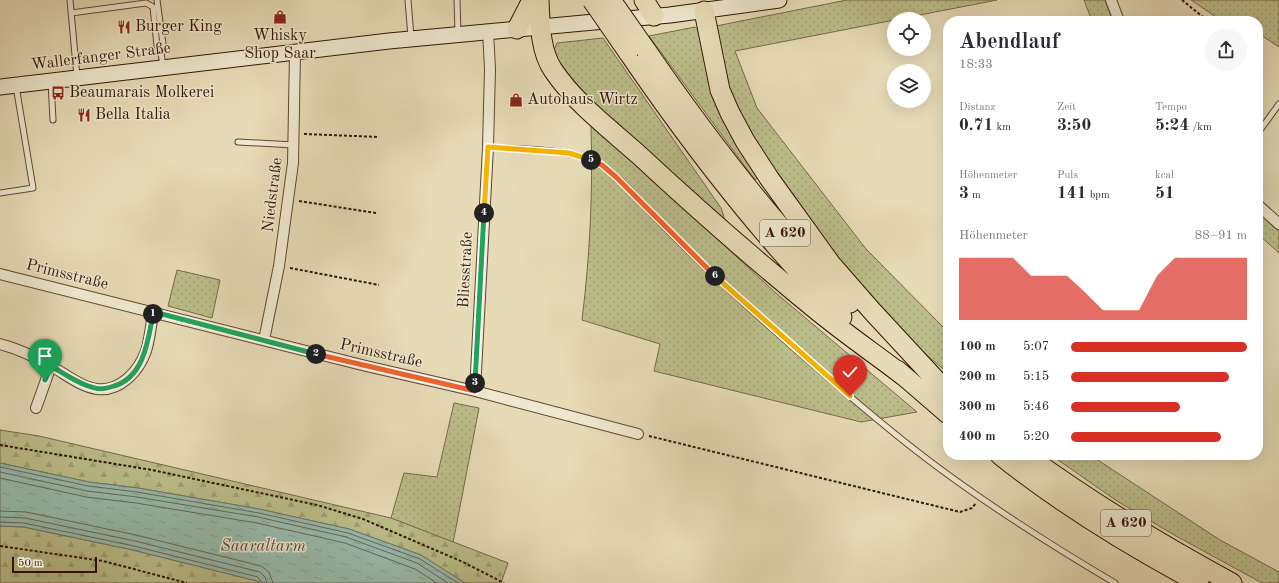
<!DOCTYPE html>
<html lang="de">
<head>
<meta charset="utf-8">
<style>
	:root { --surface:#fff; --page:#f7f7f7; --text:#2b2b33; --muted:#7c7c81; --accent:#d93025 }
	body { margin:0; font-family:"Old Standard TT",serif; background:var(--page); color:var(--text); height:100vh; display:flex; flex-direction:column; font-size:15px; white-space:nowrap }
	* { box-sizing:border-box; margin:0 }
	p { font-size:13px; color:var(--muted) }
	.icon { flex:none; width:22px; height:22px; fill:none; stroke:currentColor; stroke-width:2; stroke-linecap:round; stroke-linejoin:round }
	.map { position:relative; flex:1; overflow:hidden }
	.details { position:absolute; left:943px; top:16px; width:320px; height:444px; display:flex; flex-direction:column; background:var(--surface); border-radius:16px; box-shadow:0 4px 16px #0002 }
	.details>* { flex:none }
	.controls { position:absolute; left:887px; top:12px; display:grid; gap:8px }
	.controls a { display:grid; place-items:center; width:44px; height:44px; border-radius:50%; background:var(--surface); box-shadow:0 4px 16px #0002; font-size:20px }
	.scale { position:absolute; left:12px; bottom:10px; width:85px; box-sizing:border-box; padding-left:4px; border:2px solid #341304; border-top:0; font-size:11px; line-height:14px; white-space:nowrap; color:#341304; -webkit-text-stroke:3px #efe8d0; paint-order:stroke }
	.pin { position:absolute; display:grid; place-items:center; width:34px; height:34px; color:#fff; margin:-41px -17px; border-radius:50% 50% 50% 0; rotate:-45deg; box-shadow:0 0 4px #0007 }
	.pin .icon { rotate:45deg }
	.km { position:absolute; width:20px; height:20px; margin:-10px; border-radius:50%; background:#222; color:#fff; font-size:11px; line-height:20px; text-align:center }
	.round { display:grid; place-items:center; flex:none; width:42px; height:42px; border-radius:21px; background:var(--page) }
	.headline { display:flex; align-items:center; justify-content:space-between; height:68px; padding:0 16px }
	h1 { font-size:22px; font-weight:700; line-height:30px }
	.metrics { display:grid; grid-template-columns:repeat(3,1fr); gap:6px; height:68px; padding:4px 16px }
	.metrics div { display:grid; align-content:center }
	.metrics b { font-size:17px; font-weight:700 }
	.metrics small { font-size:11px; font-weight:400 }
	.metrics p { font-size:11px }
	.chart { height:112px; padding:8px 16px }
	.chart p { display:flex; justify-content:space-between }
	.chart svg { width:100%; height:72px; margin-top:4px; fill:var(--accent); opacity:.7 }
	ul { padding:0 16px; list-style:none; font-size:13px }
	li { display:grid; grid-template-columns:64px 48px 1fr; align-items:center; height:30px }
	li i { height:10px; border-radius:5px; background:var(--accent) }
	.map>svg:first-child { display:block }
	.green { fill:url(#green-dots); stroke:#786847 }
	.forest { fill:url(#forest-firs); stroke:#786847 }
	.water { fill:url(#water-ripples); stroke:#6f7869 }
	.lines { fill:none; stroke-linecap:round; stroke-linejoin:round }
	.shore { stroke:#666758; stroke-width:1 }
	.lane-casing { stroke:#614531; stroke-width:7 }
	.street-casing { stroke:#614531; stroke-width:12 }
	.secondary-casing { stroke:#341304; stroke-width:17 }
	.highway-casing { stroke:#341304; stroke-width:21 }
	.path { stroke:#341304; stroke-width:2; stroke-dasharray:3 2; stroke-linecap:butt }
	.lane { stroke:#efe8d0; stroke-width:5 }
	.street { stroke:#efe8d0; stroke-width:10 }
	.secondary { stroke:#efe8d0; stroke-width:15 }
	.highway { stroke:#e7dbb7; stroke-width:19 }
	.highway-bridge-casing { stroke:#341304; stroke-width:21; stroke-linecap:butt }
	.highway-bridge { stroke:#e7dbb7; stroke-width:19 }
	.split-1-casing { stroke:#fff; stroke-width:8 }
	.split-2-casing { stroke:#fff; stroke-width:8 }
	.split-3-casing { stroke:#fff; stroke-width:8 }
	.split-4-casing { stroke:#fff; stroke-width:8 }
	.split-5-casing { stroke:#fff; stroke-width:8 }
	.split-6-casing { stroke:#fff; stroke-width:8 }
	.split-7-casing { stroke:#fff; stroke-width:8 }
	.split-1 { stroke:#22a559; stroke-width:5 }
	.split-2 { stroke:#22a559; stroke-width:5 }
	.split-3 { stroke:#f0652b; stroke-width:5 }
	.split-4 { stroke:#22a559; stroke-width:5 }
	.split-5 { stroke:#f5b400; stroke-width:5 }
	.split-6 { stroke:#f0652b; stroke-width:5 }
	.split-7 { stroke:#f5b400; stroke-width:5 }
	.labels { text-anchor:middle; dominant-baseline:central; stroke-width:3; stroke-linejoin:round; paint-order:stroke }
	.shield { fill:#efe8d0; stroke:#6c5341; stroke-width:1 }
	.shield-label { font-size:15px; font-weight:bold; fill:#341304 }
	.poi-label { font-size:16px; fill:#341304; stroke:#efe8d0; text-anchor:start }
	.street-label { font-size:16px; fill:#341304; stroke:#efe8d0 }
	.water-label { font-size:17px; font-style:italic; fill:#574e3f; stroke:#efe8d0 }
</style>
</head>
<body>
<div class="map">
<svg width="1279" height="583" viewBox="0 0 1279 583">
	<defs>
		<pattern id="green-dots" width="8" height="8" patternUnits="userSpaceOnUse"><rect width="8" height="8" fill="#bbbe8a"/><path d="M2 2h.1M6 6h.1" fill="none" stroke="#a1a275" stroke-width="1.8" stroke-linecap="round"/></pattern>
		<pattern id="forest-firs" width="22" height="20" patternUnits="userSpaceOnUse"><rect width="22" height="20" fill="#bbbe8a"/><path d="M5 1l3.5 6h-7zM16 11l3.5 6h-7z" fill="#a1a275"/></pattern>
		<pattern id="water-ripples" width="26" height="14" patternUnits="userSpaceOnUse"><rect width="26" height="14" fill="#97bbad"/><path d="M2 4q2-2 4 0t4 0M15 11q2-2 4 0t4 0" fill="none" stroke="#83a093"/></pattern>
	</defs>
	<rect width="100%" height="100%" fill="#e7dbb7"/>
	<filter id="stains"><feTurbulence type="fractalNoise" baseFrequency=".005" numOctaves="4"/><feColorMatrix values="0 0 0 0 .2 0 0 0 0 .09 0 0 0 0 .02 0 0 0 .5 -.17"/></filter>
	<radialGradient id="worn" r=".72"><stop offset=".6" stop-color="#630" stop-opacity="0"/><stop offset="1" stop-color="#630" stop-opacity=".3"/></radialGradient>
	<!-- green -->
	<path class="green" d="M847,0h150l-262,51 22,57 109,141 82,83v41l-25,-21 -58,-59 -56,-71 -54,-77 -29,-62 -10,-57z
		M1084,0h21l8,21h-21z
		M1191,0h88v47l-21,-14v-12h-36z
		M695,27l5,4 59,145 -4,4 -106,-144z
		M603,38l118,170 4,12 -139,-124 -26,-29 -7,-15 4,-9z
		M593,124l184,170 140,118 -56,10 -207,-51 6,-27 -78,-24c8,-65 11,-128 9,-193z
		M1258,212l21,20v21l-21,-19z
		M177,270l43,10 -8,38 -44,-12z
		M454,403l25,5 -26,135 -62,-25 13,-45 33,4z
		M1051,455h39l130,85 59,32v11h-17l-86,-47 -59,-35z"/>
	<!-- forest -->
	<path class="forest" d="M0,430l39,6 352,82 117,45 -7,20h-36l-44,-28 -72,-26 -90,-20 -121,-21 -49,-6 -89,-19z
		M0,526l23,1 110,23 132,33h-265z"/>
	<!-- water -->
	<path class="water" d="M0,463l89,19 49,6 121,21 90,20 72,26 44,28h-200l-132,-33 -109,-23 -24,-1z"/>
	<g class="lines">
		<!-- shore -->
		<path class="shore" d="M0,467l88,19 49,6 122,21 89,20 72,26 38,24
			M0,472l87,19 50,6 121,20 88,20 71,26 31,20
			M0,478l86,19 50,6 121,20 88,20 70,26 22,14
			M0,511l26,1 110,23 125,31 8,6 4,11
			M0,517l25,1 110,23 125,31 5,5 2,6
			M0,522l24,1 110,23 124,31 4,6"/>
		<!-- lane casing -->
		<g class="lane-casing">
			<path id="lane" d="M70,0l7,77
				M157,0l6,44 -3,2 3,20
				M408,0l3,37
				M457,0l1,33
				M71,13l75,-10 7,4 4,39h3
				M51,82l2,38
				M1258,133l21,-29
				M238,142l56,3
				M488,147c34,3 82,0 111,17 22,13 40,37 57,54 30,31 61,61 93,90 46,41 92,82 140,121 70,58 148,108 226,154
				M0,193l33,-5 -17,-102"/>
		</g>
		<!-- street casing -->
		<g class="street-casing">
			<path id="street" d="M1111,0l8,21
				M1258,205l21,19
				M0,274l366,92 109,25 163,43
				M264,340l15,-74 14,-103 2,-111
				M0,344c20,5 38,14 56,25 12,7 26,18 41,20 23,3 42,-18 49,-38 4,-12 5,-26 7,-39
				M475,391l13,-244 2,-78 -2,-38
				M36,408l15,-42"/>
		</g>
		<!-- secondary casing -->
		<g class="secondary-casing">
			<path id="secondary" d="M0,87l389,-46 281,-26 109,-15"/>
		</g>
		<!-- highway casing -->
		<g class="highway-casing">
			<path id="highway" d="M539,0c1,22 1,51 14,70 22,33 57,59 86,85 57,53 115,104 175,153 29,24 61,46 91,69
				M644,0l10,16
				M704,11l16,79 10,23 15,28 24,37 62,86 41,47 76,82
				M517,29l15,-29
				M646,50c62,90 127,175 204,253
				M628,52c64,94 133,184 214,265
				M897,370l51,44
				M1000,455c61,49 130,91 199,128
				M1026,455c66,48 134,89 206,128"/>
		</g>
		<!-- path -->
		<path class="path" d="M1182,0l26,21
			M304,134l75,3
			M299,201l77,12
			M290,268l89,17
			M649,436l311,76 12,-4 4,-5
			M0,445l152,25 165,35 46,14 100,43 41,21
			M0,546l103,15 84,22"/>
		<!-- lane -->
		<use href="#lane" class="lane"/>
		<!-- street -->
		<use href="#street" class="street"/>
		<!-- secondary -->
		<use href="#secondary" class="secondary"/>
		<!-- highway -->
		<use href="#highway" class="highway"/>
		<!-- highway-bridge casing -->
		<g class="highway-bridge-casing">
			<path id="highway-bridge" d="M592,0l36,52
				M611,0l35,50"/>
		</g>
		<!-- highway-bridge -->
		<use href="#highway-bridge" class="highway-bridge"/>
	</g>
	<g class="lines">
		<!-- split-1 casing -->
		<g class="split-1-casing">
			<path id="split-1" d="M45,380l6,-14c14,8 29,19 44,22 6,2 13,0 19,-2 30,-9 34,-45 39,-72"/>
		</g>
		<!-- split-2 casing -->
		<g class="split-2-casing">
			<path id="split-2" d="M153,314l1,-2 162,42"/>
		</g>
		<!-- split-3 casing -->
		<g class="split-3-casing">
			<path id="split-3" d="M316,354l159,37v-8"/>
		</g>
		<!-- split-4 casing -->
		<g class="split-4-casing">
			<path id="split-4" d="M475,383l9,-170"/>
		</g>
		<!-- split-5 casing -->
		<g class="split-5-casing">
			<path id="split-5" d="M484,213l4,-66 81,6 22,7"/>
		</g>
		<!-- split-6 casing -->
		<g class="split-6-casing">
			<path id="split-6" d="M591,160l11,5 14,12 99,99"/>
		</g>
		<!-- split-7 casing -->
		<g class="split-7-casing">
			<path id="split-7" d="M715,276l135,120"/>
		</g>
		<!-- split-1 -->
		<use href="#split-1" class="split-1"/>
		<!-- split-2 -->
		<use href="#split-2" class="split-2"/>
		<!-- split-3 -->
		<use href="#split-3" class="split-3"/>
		<!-- split-4 -->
		<use href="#split-4" class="split-4"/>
		<!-- split-5 -->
		<use href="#split-5" class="split-5"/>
		<!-- split-6 -->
		<use href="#split-6" class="split-6"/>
		<!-- split-7 -->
		<use href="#split-7" class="split-7"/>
	</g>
	<!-- icons -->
	<defs>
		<g id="shop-bare" transform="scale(1.08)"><path d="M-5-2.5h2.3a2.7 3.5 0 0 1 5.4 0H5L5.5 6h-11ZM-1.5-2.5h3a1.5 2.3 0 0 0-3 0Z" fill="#8f2418" stroke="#efe8d0" stroke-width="2.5" paint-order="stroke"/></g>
		<g id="restaurant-bare" transform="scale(1.08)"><path d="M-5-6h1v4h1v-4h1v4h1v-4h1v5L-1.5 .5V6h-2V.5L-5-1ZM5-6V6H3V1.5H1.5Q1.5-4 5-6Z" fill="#8f2418" stroke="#efe8d0" stroke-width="2.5" paint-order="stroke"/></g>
		<g id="bus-bare" transform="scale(1.08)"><path d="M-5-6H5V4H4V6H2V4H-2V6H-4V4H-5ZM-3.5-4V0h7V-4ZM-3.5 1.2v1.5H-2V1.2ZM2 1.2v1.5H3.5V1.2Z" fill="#8f2418" stroke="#efe8d0" stroke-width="2.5" paint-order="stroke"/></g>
	</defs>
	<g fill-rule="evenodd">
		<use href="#shop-bare" x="280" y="17"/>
		<use href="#restaurant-bare" x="124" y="27"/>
		<use href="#bus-bare" x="58" y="93"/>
		<use href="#shop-bare" x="516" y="100"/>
		<use href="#restaurant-bare" x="84" y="115"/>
	</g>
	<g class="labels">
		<!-- shield labels -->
		<g class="shield">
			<rect x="760" y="220" width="50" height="26" rx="3"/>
			<rect x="1101" y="510" width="50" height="26" rx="3"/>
		</g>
		<g class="shield-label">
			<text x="785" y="233">A 620</text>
			<text x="1126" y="523">A 620</text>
		</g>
		<!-- poi labels -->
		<g class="poi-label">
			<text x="135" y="27">Burger King</text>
			<text x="280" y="36" text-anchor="middle">Whisky<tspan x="280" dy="18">Shop Saar</tspan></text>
			<text x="69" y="93">Beaumarais Molkerei</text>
			<text x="527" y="100">Autohaus Wirtz</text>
			<text x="95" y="115">Bella Italia</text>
		</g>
		<!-- street labels -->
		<g class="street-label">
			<text transform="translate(101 57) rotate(-7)">Wallerfanger Straße</text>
			<text transform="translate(273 195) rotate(-83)">Niedstraße</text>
			<text transform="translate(466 270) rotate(-87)">Bliesstraße</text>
			<text transform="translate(67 275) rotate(14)">Primsstraße</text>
			<text transform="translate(381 354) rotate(13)">Primsstraße</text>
		</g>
		<!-- water labels -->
		<g class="water-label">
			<text x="263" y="546">Saaraltarm</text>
		</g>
	</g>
	<rect width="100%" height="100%" filter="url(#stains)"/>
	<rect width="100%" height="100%" fill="url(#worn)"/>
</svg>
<div class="controls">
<a><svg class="icon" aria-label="locate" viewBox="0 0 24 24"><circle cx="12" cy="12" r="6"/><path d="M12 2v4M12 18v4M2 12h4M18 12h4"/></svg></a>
<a><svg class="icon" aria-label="layers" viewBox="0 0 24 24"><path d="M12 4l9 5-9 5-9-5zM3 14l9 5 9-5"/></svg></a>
</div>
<div class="scale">50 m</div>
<div class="pin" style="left:45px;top:380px;background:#1e9e55"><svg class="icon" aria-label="arrive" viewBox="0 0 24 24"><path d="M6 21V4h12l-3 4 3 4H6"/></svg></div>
<div class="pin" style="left:850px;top:396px;background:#d93025"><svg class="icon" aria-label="check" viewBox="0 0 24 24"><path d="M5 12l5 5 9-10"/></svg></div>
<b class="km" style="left:153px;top:314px">1</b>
<b class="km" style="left:316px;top:354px">2</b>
<b class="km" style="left:475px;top:383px">3</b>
<b class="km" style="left:484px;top:213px">4</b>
<b class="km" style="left:591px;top:160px">5</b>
<b class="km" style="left:715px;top:276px">6</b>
<section class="details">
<div class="headline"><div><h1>Abendlauf</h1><p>18:33</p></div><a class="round"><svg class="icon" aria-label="share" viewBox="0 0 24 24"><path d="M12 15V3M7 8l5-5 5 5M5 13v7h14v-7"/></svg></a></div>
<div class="metrics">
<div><p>Distanz</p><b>0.71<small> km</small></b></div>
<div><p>Zeit</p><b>3:50</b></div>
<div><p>Tempo</p><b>5:24<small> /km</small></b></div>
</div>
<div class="metrics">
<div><p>Höhenmeter</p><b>3<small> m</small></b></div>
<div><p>Puls</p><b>141<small> bpm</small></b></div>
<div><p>kcal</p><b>51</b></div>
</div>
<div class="chart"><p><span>Höhenmeter</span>88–91 m</p>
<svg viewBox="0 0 160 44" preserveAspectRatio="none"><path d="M0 44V6L10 6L20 6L30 6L40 17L50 17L60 17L70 27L80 38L90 38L100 38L110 17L120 6L130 6L140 6L150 6L160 6V44z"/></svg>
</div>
<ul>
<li><b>100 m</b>5:07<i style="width:100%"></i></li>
<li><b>200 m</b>5:15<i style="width:90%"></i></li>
<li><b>300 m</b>5:46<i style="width:62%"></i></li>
<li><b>400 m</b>5:20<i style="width:85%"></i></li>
</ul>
</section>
</div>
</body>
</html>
